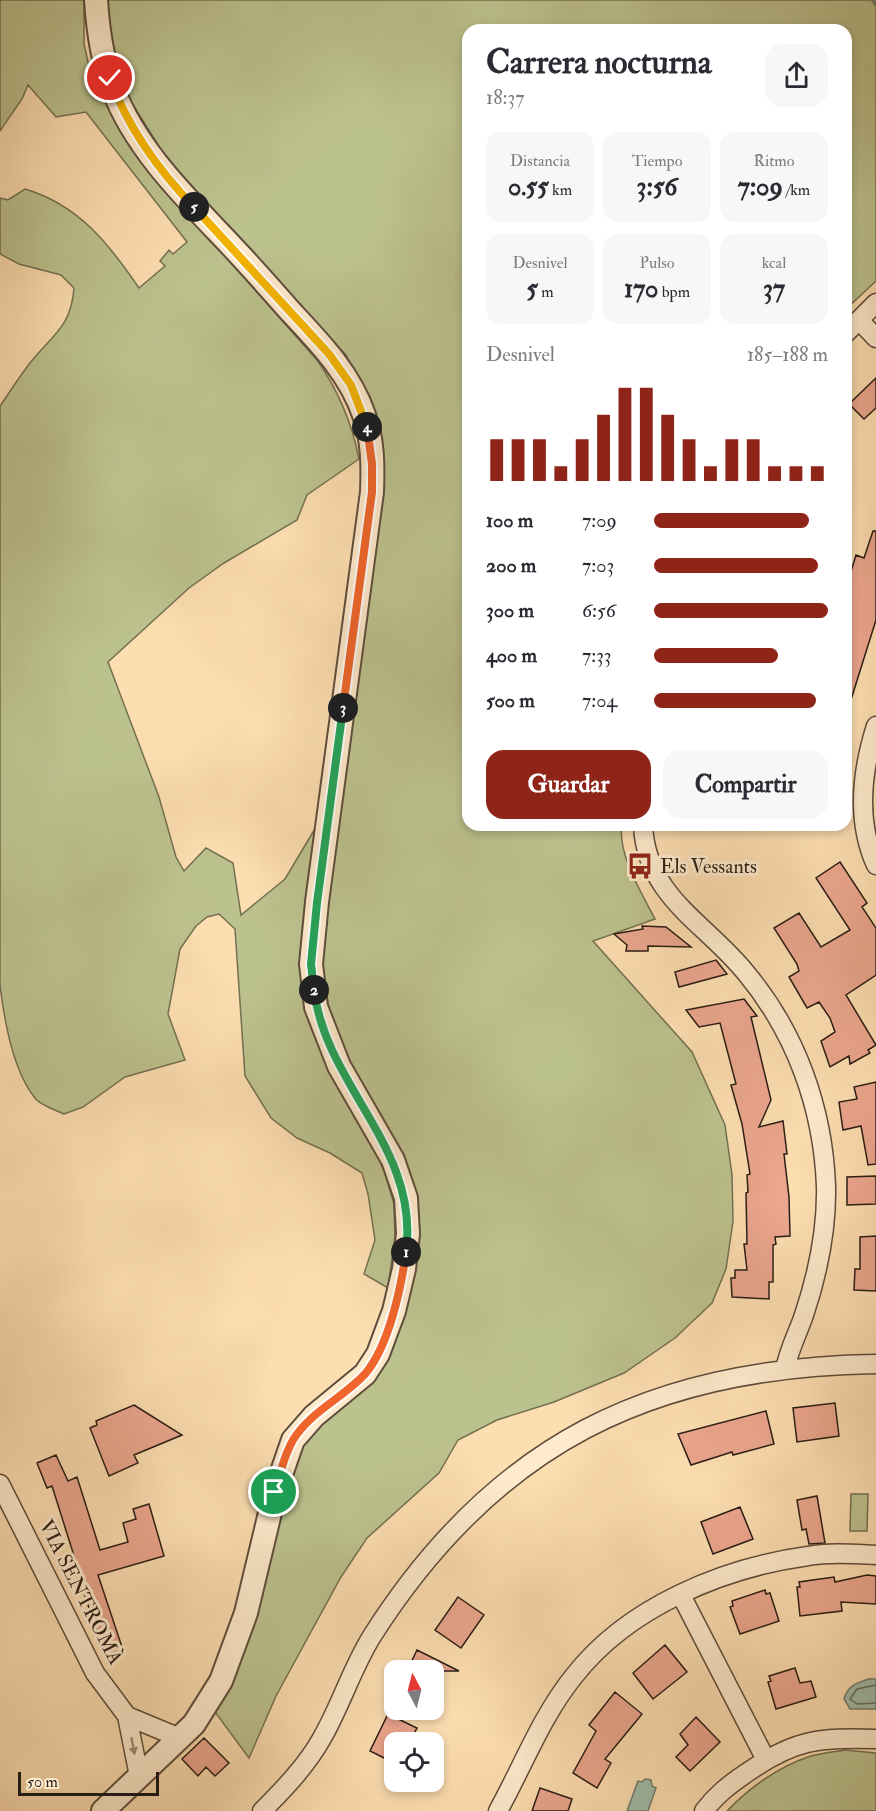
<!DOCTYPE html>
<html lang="es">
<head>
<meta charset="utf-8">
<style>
	:root { --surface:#fff; --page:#f7f7f7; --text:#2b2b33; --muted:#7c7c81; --accent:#8f2418 }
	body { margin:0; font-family:"IM FELL Double Pica",serif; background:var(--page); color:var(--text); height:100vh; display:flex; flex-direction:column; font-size:22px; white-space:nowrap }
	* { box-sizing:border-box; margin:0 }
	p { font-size:20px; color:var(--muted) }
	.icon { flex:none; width:33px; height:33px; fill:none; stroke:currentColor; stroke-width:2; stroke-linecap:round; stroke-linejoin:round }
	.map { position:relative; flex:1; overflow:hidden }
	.drawer { position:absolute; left:462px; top:24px; width:390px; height:807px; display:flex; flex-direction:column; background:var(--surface); border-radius:18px; box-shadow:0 3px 9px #0003 }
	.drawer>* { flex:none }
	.needle { width:39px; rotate:353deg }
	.fabs { position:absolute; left:384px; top:1660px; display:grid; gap:12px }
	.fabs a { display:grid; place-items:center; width:60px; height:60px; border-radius:12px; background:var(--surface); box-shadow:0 3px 9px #0003; font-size:30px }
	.scale { position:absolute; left:18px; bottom:15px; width:141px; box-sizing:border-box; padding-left:6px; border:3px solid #2a1d14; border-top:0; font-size:16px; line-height:21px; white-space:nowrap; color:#2a1d14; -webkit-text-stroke:4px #feeacc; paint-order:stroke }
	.pin { position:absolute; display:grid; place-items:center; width:51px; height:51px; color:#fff; margin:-26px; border:3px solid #fff; border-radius:50%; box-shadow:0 2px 6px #0007 }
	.km { position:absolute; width:30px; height:30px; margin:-15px; border-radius:50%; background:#222; color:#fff; font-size:16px; line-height:30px; text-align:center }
	.round { display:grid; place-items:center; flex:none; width:63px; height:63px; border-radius:18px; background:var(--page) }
	.head { display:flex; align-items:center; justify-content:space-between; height:102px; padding:0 24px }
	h1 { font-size:33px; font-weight:700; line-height:45px }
	.metrics { display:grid; grid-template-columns:repeat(3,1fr); gap:9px; height:102px; padding:6px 24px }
	.metrics div { display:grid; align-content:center; border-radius:15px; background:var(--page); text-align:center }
	.metrics b { font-size:26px; font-weight:700 }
	.metrics small { font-size:16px; font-weight:400 }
	.metrics p { font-size:16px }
	.chart { height:168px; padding:12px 24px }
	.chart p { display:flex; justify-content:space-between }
	.chart svg { width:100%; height:108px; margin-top:6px; stroke:var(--accent); stroke-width:6 }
	.primary-button { display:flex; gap:12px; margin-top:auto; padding:12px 24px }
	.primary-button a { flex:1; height:69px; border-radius:18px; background:var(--accent); color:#fff; font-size:24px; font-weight:700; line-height:69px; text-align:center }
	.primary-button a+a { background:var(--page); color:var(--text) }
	ul { padding:0 24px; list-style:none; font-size:20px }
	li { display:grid; grid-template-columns:96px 72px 1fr; align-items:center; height:45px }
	li i { height:15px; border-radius:8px; background:var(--accent) }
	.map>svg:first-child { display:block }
	.green { fill:#bcc28e; stroke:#737051; stroke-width:1.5 }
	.water { fill:#a0bca9; stroke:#717c6d; stroke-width:1.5 }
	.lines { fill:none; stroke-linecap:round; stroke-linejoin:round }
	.shore { stroke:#656c5e; stroke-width:1.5 }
	.stream { stroke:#717c6d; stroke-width:6 }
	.building { fill:#eba68e; stroke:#2a1d14; stroke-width:1.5 }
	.minor-casing { stroke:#5f4d3b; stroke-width:21 }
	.tertiary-casing { stroke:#5f4d3b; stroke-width:26 }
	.minor { stroke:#feeacc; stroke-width:18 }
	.tertiary { stroke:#feeacc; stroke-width:22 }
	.oneway { fill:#9f8e79 }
	.split-1-casing { stroke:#fff; stroke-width:12 }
	.split-2-casing { stroke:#fff; stroke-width:12 }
	.split-3-casing { stroke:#fff; stroke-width:12 }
	.split-4-casing { stroke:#fff; stroke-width:12 }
	.split-5-casing { stroke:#fff; stroke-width:12 }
	.split-6-casing { stroke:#fff; stroke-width:12 }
	.split-1 { stroke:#f0652b; stroke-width:8 }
	.split-2 { stroke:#22a559; stroke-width:8 }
	.split-3 { stroke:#22a559; stroke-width:8 }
	.split-4 { stroke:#f0652b; stroke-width:8 }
	.split-5 { stroke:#f5b400; stroke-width:8 }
	.split-6 { stroke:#f5b400; stroke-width:8 }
	.labels { text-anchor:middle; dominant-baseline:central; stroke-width:6; stroke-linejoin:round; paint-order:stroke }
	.poi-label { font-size:20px; fill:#2a1d14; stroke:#feeacc; text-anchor:start }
	.street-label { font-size:20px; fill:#2a1d14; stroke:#feeacc }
</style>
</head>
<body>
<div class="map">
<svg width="876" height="1811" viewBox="0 0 876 1811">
	<rect width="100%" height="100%" fill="#fddeb1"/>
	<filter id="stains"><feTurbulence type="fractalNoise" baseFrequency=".00333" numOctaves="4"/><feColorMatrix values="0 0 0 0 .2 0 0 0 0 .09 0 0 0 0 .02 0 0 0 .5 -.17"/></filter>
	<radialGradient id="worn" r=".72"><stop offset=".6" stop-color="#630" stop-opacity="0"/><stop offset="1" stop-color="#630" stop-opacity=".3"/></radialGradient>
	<!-- green -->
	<path class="green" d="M0,0h84v44l6,27 57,97 170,192c21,30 35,63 42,99l-52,36 -10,25 -73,43 -35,25 -81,74 51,135 17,60 8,14 22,-23 27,15 8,52 44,-36 34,-57 -17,121 58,174 25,56 9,31 1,32 -7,52 -24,-14 11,-34 -7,-46 -6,-21 -32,-20 -33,-15 -26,-20 -26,-42 -10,-147 -16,-15 -12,3 -11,9 -16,23 -12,65 17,46 -60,17 -42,30 -19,7c-9,-4 -24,-9 -29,-16 -22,-27 -31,-79 -35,-113v-579c10,-14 19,-29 30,-43 22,-28 41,-35 44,-75l-13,-13 -42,-11 -19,-10v-56l8,2 17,-11c54,16 84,55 114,99l26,-22 -5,-5 9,-11 4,4 14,-12 -101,-130 -30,5 -28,-32 -6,14 -22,32z
		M105,0h771v281l-30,28v-279h-378v795h154c-5,28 20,69 33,94l-62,22 99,111 33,73 7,50 1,46 -7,48 -14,34 -37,35 -51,35 -70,29 -57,18 -39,20 -19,33 -72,65 -26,39 -65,119 -27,62 -34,-46 34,-75 11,-33 22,-101 17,-52 29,-34 39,-34 47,-138 -50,-153 -25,-53 -10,-30 -6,-36 -1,-30 5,-39 45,-324 10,-95v-36l-6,-36 -30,-58 -160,-174 -26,-33 -37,-59 -12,-42z
		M851,1494h17l-1,37h-17z
		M845,1750l31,3v58h-149c22,-23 51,-44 81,-54 12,-4 25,-5 37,-7z"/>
	<!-- water -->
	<path class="water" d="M869,1679h7v30h-26l-6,-10c4,-14 13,-16 25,-20z
		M645,1779l6,1 1,6 4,2 -8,23h-21l11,-30 4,1z"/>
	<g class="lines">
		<!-- shore -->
		<path class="shore" d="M876,1685l-19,4 -7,10 7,5 19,-1"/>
		<!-- stream -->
		<path class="stream" d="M874,0l2,3"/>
	</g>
	<!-- building -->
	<path class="building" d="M876,378v30l-12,11 -15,-15z
		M873,531h3v89l-27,86 -3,-1v-117l10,-33 8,3z
		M840,862l27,41 -5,4 14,21v47l-30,20 30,50 -8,5 2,3 -20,11 -1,-8 -19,11 -9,-26 14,-9 -5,-14 -11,-16 -12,6 -18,-31 10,-6 -2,-7 -23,-36 25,-15 22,34 29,-17 -34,-52z
		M642,926l24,1 25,20 -43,-1v5h-22l1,-6 -13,-11 29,-5z
		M716,960l11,14 -48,13 -4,-15z
		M744,999l13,17 -6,1 20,83 -12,27 24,-6 4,33h-3l5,43 1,39 -15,1 1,7 -3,1v37h-4v17l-37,-2 -1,-19h4v-8h12l-3,-26h3l-1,-51 2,-1 -1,-17 3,-1 -8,-50 -11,-39 5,-1 -16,-61 -21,4 -13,-17z
		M876,1082v82l-8,1 -7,-39 -18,4 -4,-28 18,-3 -3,-12z
		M876,1176v28l-29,1v-28z
		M876,1236v55l-22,-1 1,-21h5v-32z
		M835,1403l4,33 -42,6 -4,-34z
		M134,1405l48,30 -48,20 4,8 -29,13 -19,-48 7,-3 -1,-4z
		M766,1411l8,33 -41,11 -1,-3 -41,13 -13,-31z
		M56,1455l12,26 9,-4 23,73 28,-8 -5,-19 13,-4 -3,-10 16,-5 15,52 -66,19 25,75 -18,6 -31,-93 2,-1 -24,-76 -5,2 -10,-25z
		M817,1496l8,47 -16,1 -3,-15 -4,1 -5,-30z
		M740,1507l13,32 -40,15 -12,-32z
		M867,1575l9,1v28l-35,-2 1,9 -42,5 -3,-29h3l-1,-5 35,-5 1,5z
		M765,1590l1,4 4,-1 9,28 -39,13 -10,-27 3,-1 -1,-5z
		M458,1597l26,18 -23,33 -26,-18z
		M665,1645l22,27 -34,27 -20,-26z
		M417,1650l42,21h-52z
		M795,1668l5,15 11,-2 5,16 -40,12 -8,-27 3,-1 -2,-5z
		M615,1692l27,22 -37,45 6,4 -14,25 -24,-15 23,-42 -7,-6z
		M388,1714l29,14 -8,15h-15v20l-24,-12z
		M696,1717l24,25 -30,29 -14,-14 12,-12 -8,-11z
		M204,1738l25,25 -14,13 -9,-9 -8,9 -16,-17z
		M540,1788l32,11 -4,12h-36z"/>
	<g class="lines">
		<!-- minor casing -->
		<g class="minor-casing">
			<path id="minor" d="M859,320l17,18
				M846,333l30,-30
				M876,726c-14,44 -20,95 0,139
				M643,825c3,72 63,98 103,148 50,60 77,135 80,213 1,44 -8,87 -22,129 -6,18 -16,36 -19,55
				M0,1484l95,189 32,43 12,60
				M681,1595l85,165
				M127,1716l53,22
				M262,1811c22,-22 45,-46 60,-73 19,-33 30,-70 50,-102 122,-192 279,-269 504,-272
				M498,1811c25,-45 43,-94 76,-135 54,-69 148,-108 234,-120 22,-4 46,-2 68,-1
				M704,1811c12,-16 25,-26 41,-37 48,-34 73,-37 131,-35"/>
		</g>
		<!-- tertiary casing -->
		<g class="tertiary-casing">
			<path id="tertiary" d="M96,0c2,31 6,60 17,89 22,58 69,105 111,149 23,24 45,49 67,74 29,31 59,62 73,103 9,25 9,51 8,77l-55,410 -6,62 5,43 23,59 54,94 13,38 2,36 -4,35 -10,42 -16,43 -13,20 -51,42 -21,24 -18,52 -29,121 -25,68 -27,43 -91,87"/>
		</g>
		<!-- minor -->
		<use href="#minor" class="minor"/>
		<!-- tertiary -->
		<use href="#tertiary" class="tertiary"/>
	</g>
	<!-- one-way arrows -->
	<defs><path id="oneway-solid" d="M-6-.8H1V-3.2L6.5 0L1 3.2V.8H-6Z" transform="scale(1.5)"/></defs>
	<use class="oneway" href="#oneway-solid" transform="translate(133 1746) rotate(79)"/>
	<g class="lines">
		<!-- split-1 casing -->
		<g class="split-1-casing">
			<path id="split-1" d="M274,1492c6,-17 10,-37 19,-52 18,-29 50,-42 72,-66 24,-28 36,-86 41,-122"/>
		</g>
		<!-- split-2 casing -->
		<g class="split-2-casing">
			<path id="split-2" d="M314,990c12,97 106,158 92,262"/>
		</g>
		<!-- split-3 casing -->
		<g class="split-3-casing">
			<path id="split-3" d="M314,990l-3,-26 6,-61 26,-195"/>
		</g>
		<!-- split-4 casing -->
		<g class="split-4-casing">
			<path id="split-4" d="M343,708l29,-216v-28l-5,-37"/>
		</g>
		<!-- split-5 casing -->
		<g class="split-5-casing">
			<path id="split-5" d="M194,207l135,147 22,31 16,42"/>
		</g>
		<!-- split-6 casing -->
		<g class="split-6-casing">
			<path id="split-6" d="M110,78c16,47 49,93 84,129"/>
		</g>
		<!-- split-1 -->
		<use href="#split-1" class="split-1"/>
		<!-- split-2 -->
		<use href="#split-2" class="split-2"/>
		<!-- split-3 -->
		<use href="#split-3" class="split-3"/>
		<!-- split-4 -->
		<use href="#split-4" class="split-4"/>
		<!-- split-5 -->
		<use href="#split-5" class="split-5"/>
		<!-- split-6 -->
		<use href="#split-6" class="split-6"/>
	</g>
	<!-- icons -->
	<defs>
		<g id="bus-bare" transform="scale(2.07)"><path d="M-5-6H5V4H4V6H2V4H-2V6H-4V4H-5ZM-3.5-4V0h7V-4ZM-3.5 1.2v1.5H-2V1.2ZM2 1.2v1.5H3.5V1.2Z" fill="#8f2418" stroke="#feeacc" stroke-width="2.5" paint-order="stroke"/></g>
	</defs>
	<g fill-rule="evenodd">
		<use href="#bus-bare" x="640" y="866"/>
	</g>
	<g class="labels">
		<!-- poi labels -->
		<g class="poi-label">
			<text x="660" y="866">Els Vessants</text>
		</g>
		<!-- street labels -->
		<g class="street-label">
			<text transform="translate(81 1592) rotate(63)">VIA SENTROMÀ</text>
		</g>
	</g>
	<rect width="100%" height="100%" filter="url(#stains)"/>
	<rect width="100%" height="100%" fill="url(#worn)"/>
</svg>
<div class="fabs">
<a><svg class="needle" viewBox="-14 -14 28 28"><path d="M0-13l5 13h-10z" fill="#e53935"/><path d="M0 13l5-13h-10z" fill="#7c7c81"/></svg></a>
<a><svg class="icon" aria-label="locate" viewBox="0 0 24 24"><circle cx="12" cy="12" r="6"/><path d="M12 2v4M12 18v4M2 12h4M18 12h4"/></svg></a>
</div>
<div class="scale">50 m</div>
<div class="pin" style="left:274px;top:1492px;background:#1e9e55"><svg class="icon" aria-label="arrive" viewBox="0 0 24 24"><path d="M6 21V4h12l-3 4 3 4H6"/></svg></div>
<div class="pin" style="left:110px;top:78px;background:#d93025"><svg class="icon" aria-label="check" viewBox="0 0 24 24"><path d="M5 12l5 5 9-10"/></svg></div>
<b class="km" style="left:406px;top:1252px">1</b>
<b class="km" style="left:314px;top:990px">2</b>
<b class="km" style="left:343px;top:708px">3</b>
<b class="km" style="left:367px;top:427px">4</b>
<b class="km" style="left:194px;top:207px">5</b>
<section class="drawer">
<div class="head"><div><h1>Carrera nocturna</h1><p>18:37</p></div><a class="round"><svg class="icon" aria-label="share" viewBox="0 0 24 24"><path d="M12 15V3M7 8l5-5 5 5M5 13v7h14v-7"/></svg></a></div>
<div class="metrics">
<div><p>Distancia</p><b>0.55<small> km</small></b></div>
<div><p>Tiempo</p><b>3:56</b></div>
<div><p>Ritmo</p><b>7:09<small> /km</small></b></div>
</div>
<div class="metrics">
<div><p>Desnivel</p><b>5<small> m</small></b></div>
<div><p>Pulso</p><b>170<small> bpm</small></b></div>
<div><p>kcal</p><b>37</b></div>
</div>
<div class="chart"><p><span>Desnivel</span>185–188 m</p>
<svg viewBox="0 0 160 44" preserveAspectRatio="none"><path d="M5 44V27M15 44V27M25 44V27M35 44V38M45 44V27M55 44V17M65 44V6M75 44V6M85 44V17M95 44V27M105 44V38M115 44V27M125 44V27M135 44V38M145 44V38M155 44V38"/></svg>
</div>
<ul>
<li><b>100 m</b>7:09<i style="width:89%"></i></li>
<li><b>200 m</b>7:03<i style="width:94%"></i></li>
<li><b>300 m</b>6:56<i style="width:100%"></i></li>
<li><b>400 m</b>7:33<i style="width:71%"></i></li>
<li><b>500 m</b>7:04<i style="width:93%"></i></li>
</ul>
<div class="primary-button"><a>Guardar</a><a>Compartir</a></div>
</section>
</div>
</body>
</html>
